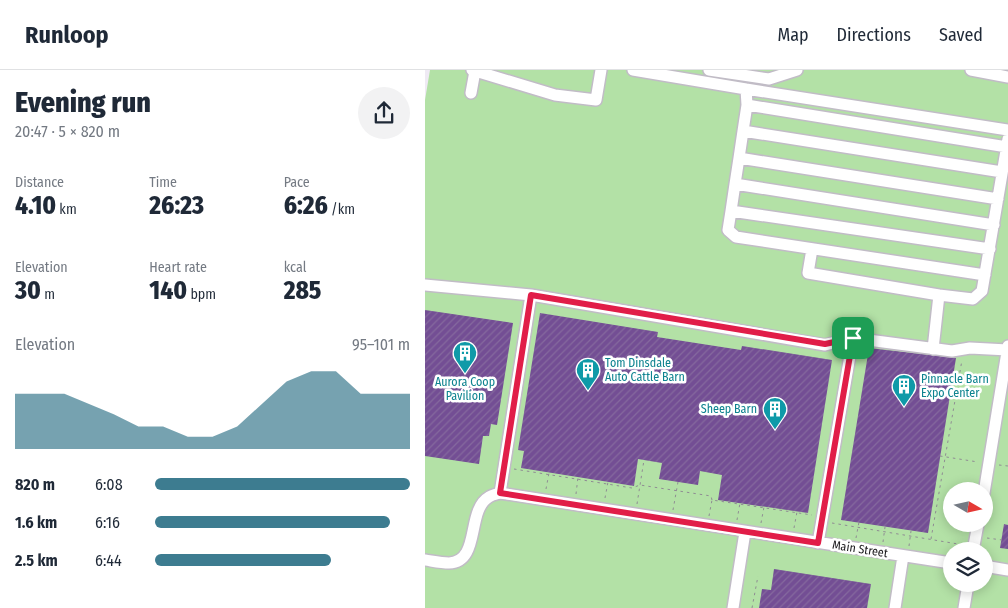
<!DOCTYPE html>
<html lang="en">
<head>
<meta charset="utf-8">
<style>
	:root { --surface:#fff; --page:#f2f2f3; --text:#1f2937; --muted:#747a83; --line:#e0e1e3; --accent:#3d7c90 }
	body { margin:0; font-family:"Fira Sans Condensed",sans-serif; background:var(--page); color:var(--text); height:100vh; display:flex; flex-direction:column; font-size:19px; white-space:nowrap }
	* { box-sizing:border-box; margin:0 }
	p { font-size:16px; color:var(--muted) }
	.icon { flex:none; width:28px; height:28px; fill:none; stroke:currentColor; stroke-width:2; stroke-linecap:round; stroke-linejoin:round }
	.map { position:relative; flex:1; overflow:hidden }
	.panel { display:flex; flex-direction:column; background:var(--surface); width:425px }
	.panel>* { flex:none }
	.needle { width:32px; rotate:99deg }
	.controls { position:absolute; left:518px; top:412px; display:grid; gap:10px }
	.controls a { display:grid; place-items:center; width:50px; height:50px; border-radius:50%; background:var(--surface); box-shadow:0 2px 12px #0003; font-size:25px }
	.pin { position:absolute; display:grid; place-items:center; width:42px; height:42px; color:#fff; margin:-21px; border-radius:10px; box-shadow:0 2px 8px #0006 }
	.round { display:grid; place-items:center; flex:none; width:52px; height:52px; border-radius:26px; background:var(--page) }
	.summary { display:flex; align-items:center; justify-content:space-between; height:85px; padding:0 15px }
	h1 { font-size:28px; font-weight:800; line-height:38px }
	.stats { display:grid; grid-template-columns:repeat(3,1fr); gap:8px; height:85px; padding:5px 15px }
	.stats div { display:grid; align-content:center }
	.stats b { font-size:25px; font-weight:800 }
	.stats small { font-size:14px; font-weight:400 }
	.stats p { font-size:14px }
	.chart { height:140px; padding:10px 15px }
	.chart p { display:flex; justify-content:space-between }
	.chart svg { width:100%; height:90px; margin-top:5px; fill:var(--accent); opacity:.7 }
	ul { padding:0 15px; list-style:none; font-size:16px }
	li { display:grid; grid-template-columns:80px 60px 1fr; align-items:center; height:38px }
	li i { height:12px; border-radius:6px; background:var(--accent) }
	header { display:flex; align-items:center; gap:30px; box-sizing:border-box; height:70px; padding:0 25px; background:var(--surface); border-bottom:1px solid var(--line) }
	header strong { font-size:24px }
	nav { display:flex; gap:28px; margin-inline-start:auto; font-size:18px }
	main { display:flex; flex:1; min-height:0 }
	.map>svg:first-child { display:block }
	.park { fill:#b3e1a6; fill-rule:evenodd }
	.building { fill:url(#building-hatch) }
	.lines { fill:none; stroke-linecap:round; stroke-linejoin:round }
	.minor-casing { stroke:#c1bcc6; stroke-width:14 }
	.path { stroke:#8f8c93; stroke-width:1; stroke-dasharray:2.5 4; stroke-linecap:butt }
	.minor { stroke:#fff; stroke-width:11 }
	.route-casing { stroke:#fff; stroke-width:10 }
	.route { stroke:#e11d48; stroke-width:6 }
	.labels { text-anchor:middle; dominant-baseline:central; stroke-width:5; stroke-linejoin:round; paint-order:stroke }
	.culture-label { font-size:12px; fill:#0d838f; stroke:#fff; text-anchor:start }
	.street-label { font-size:12px; fill:#18171a; stroke:#fff }
</style>
</head>
<body>
<header>
<strong>Runloop</strong>
<nav><a>Map</a><a>Directions</a><a>Saved</a></nav>
</header>
<main>
<section class="panel">
<div class="summary"><div><h1>Evening run</h1><p>20:47 · 5 × 820 m</p></div><a class="round"><svg class="icon" aria-label="share" viewBox="0 0 24 24"><path d="M12 15V3M7 8l5-5 5 5M5 13v7h14v-7"/></svg></a></div>
<div class="stats">
<div><p>Distance</p><b>4.10<small> km</small></b></div>
<div><p>Time</p><b>26:23</b></div>
<div><p>Pace</p><b>6:26<small> /km</small></b></div>
</div>
<div class="stats">
<div><p>Elevation</p><b>30<small> m</small></b></div>
<div><p>Heart rate</p><b>140<small> bpm</small></b></div>
<div><p>kcal</p><b>285</b></div>
</div>
<div class="chart"><p><span>Elevation</span>95–101 m</p>
<svg viewBox="0 0 160 44" preserveAspectRatio="none"><path d="M0 44V17L10 17L20 17L30 22L40 27L50 33L60 33L70 38L80 38L90 33L100 22L110 11L120 6L130 6L140 17L150 17L160 17V44z"/></svg>
</div>
<ul>
<li><b>820 m</b>6:08<i style="width:100%"></i></li>
<li><b>1.6 km</b>6:16<i style="width:92%"></i></li>
<li><b>2.5 km</b>6:44<i style="width:69%"></i></li>
</ul>
</section>
<div class="map">
<svg width="583" height="538" viewBox="0 0 583 538">
	<defs>
		<pattern id="building-hatch" width="6" height="6" patternUnits="userSpaceOnUse" patternTransform="scale(1.25)"><rect width="6" height="6" fill="#734e94"/><path d="M-1 1l2-2M0 6l6-6M5 7l2-2" fill="none" stroke="#85699e"/></pattern>
	</defs>
	<rect width="100%" height="100%" fill="#efeaf4"/>
	<!-- park -->
	<path class="park" d="M5,0h578v538h-583v-508zM526,421h33v33h-33zM526,481h33v33h-33z"/>
	<!-- building -->
	<path class="building" d="M0,240l88,13 -16,102 -6,-1 -2,12h-6l-4,28 -54,-8z
		M115,243l118,19 -1,5 84,13 1,-4 90,14 -24,153 -90,-13 4,-25 -22,-4 -2,14 -39,-6 3,-16 -24,-4 -4,27 -113,-18 3,-17 -6,-1z
		M444,278l87,10 -28,175 -87,-13z
		M579,454l4,1v24l-8,-1z
		M349,499l97,15 -4,24h-108l3,-19 9,1z"/>
	<g class="lines">
		<!-- minor casing -->
		<g class="minor-casing">
			<path id="minor" d="M47,0l83,25 41,5 5,-30
				M208,0l113,19
				M284,0l60,9 28,-9
				M546,0l37,7
				M46,23l4,-22
				M322,35l-1,-16 262,41
				M318,61l-4,27 259,41
				M314,88l-4,26 259,41
				M577,102l-259,-41 4,-26 260,42
				M310,114l-4,27 259,38
				M306,141l-3,19 8,7 249,38
				M387,179l-4,24 131,22
				M0,215l106,10
				M508,279l6,-54 34,4 9,-8 26,-152
				M75,423l31,-198 294,50 28,-7
				M559,423l24,-147
				M393,473l35,-205 99,13 18,-3 38,2
				M548,481l5,-27
				M0,490c7,1 16,3 24,3 32,-1 17,-53 40,-66 3,-2 8,-3 11,-4l451,70
				M559,496l24,4
				M308,538l12,-76
				M470,538l8,-52
				M539,538l4,-24"/>
		</g>
		<!-- path -->
		<path class="path" d="M515,386l38,6
			M574,395l9,1
			M89,399l118,19 8,-3 71,11 1,4
			M121,419l3,-16
			M151,424l2,-17
			M180,428l3,-16
			M212,434l7,-44
			M248,440l5,-28
			M284,446l3,-16 100,15
			M312,450l3,-17
			M336,453l3,-16
			M407,453l132,22
			M369,458l3,-16
			M431,468l3,-16
			M562,468l15,2
			M506,469l31,-179
			M458,472l2,-15
			M484,476l2,-15
			M327,538l6,-32"/>
		<!-- minor -->
		<use href="#minor" class="minor"/>
	</g>
	<g class="lines">
		<!-- route casing -->
		<g class="route-casing">
			<path id="route" d="M106,225l294,49 28,-6 -35,205 -318,-50z"/>
		</g>
		<!-- route -->
		<use href="#route" class="route"/>
	</g>
	<!-- icons -->
	<defs>
		<g id="building-pin" transform="scale(1.25)"><path d="M0 17L-7.5 6A9.5 9.5 0 1 1 7.5 6Z" fill="#0f9aa8" stroke="#fff"/><path d="M-4-6H4V6H1V3H-1V6H-4ZM-2.5-4.3h1.7v1.8h-1.7ZM.8-4.3h1.7v1.8H.8ZM-2.5-1h1.7V.8h-1.7ZM.8-1h1.7V.8H.8Z" fill="#fff"/></g>
	</defs>
	<g fill-rule="evenodd">
		<use href="#building-pin" x="40" y="283"/>
		<use href="#building-pin" x="163" y="300"/>
		<use href="#building-pin" x="479" y="316"/>
		<use href="#building-pin" x="350" y="339"/>
	</g>
	<g class="labels">
		<!-- culture labels -->
		<g class="culture-label">
			<text x="180" y="293">Tom Dinsdale<tspan x="180" dy="14">Auto Cattle Barn</tspan></text>
			<text x="496" y="309">Pinnacle Barn<tspan x="496" dy="14">Expo Center</tspan></text>
			<text x="40" y="312" text-anchor="middle">Aurora Coop<tspan x="40" dy="14">Pavilion</tspan></text>
			<text x="332" y="339" text-anchor="end">Sheep Barn</text>
		</g>
		<!-- street labels -->
		<g class="street-label">
			<text transform="translate(435 479) rotate(9)">Main Street</text>
		</g>
	</g>
</svg>
<div class="controls">
<a><svg class="needle" viewBox="-14 -14 28 28"><path d="M0-13l5 13h-10z" fill="#e53935"/><path d="M0 13l5-13h-10z" fill="#747a83"/></svg></a>
<a><svg class="icon" aria-label="layers" viewBox="0 0 24 24"><path d="M12 4l9 5-9 5-9-5zM3 14l9 5 9-5"/></svg></a>
</div>
<div class="pin" style="left:428px;top:268px;background:#1e9e55"><svg class="icon" aria-label="arrive" viewBox="0 0 24 24"><path d="M6 21V4h12l-3 4 3 4H6"/></svg></div>
</div>
</main>
</body>
</html>
